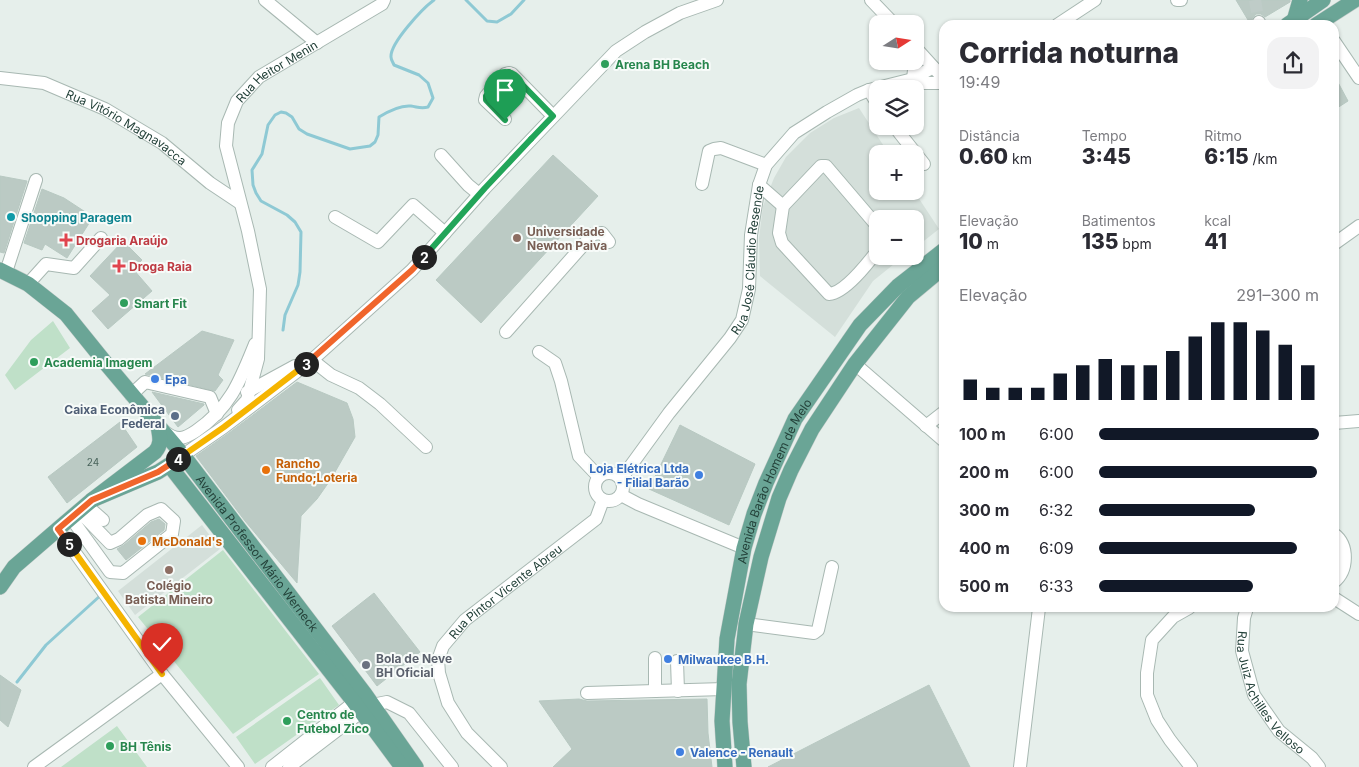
<!DOCTYPE html>
<html lang="pt">
<head>
<meta charset="utf-8">
<style>
	:root { --surface:#fff; --page:#f2f2f3; --text:#2b2b33; --muted:#7c7c81; --accent:#111827 }
	body { margin:0; font-family:Inter,sans-serif; background:var(--page); color:var(--text); height:100vh; display:flex; flex-direction:column; font-size:19px; white-space:nowrap }
	* { box-sizing:border-box; margin:0 }
	p { font-size:16px; color:var(--muted) }
	.icon { flex:none; width:28px; height:28px; fill:none; stroke:currentColor; stroke-width:2; stroke-linecap:round; stroke-linejoin:round }
	.map { position:relative; flex:1; overflow:hidden }
	.panel { position:absolute; left:939px; top:20px; width:400px; height:592px; display:flex; flex-direction:column; background:var(--surface); border-radius:15px; box-shadow:0 1px 4px #0004 }
	.panel>* { flex:none }
	.needle { width:32px; rotate:78deg }
	.tools { position:absolute; left:869px; top:15px; display:grid; gap:10px }
	.tools a { display:grid; place-items:center; width:55px; height:55px; border-radius:10px; background:var(--surface); box-shadow:0 1px 4px #0004; font-size:25px }
	.pin { position:absolute; display:grid; place-items:center; width:42px; height:42px; color:#fff; margin:-51px -21px; border-radius:50% 50% 50% 0; rotate:-45deg; box-shadow:0 0 5px #0007 }
	.pin .icon { rotate:45deg }
	.km { position:absolute; width:25px; height:25px; margin:-12px; border-radius:50%; background:#222; color:#fff; font-size:14px; line-height:25px; text-align:center }
	.round { display:grid; place-items:center; flex:none; width:52px; height:52px; border-radius:15px; background:var(--page) }
	.summary { display:flex; align-items:center; justify-content:space-between; height:85px; padding:0 20px }
	h1 { font-size:28px; font-weight:800; line-height:38px }
	.metrics { display:grid; grid-template-columns:repeat(3,1fr); gap:8px; height:85px; padding:5px 20px }
	.metrics div { display:grid; align-content:center }
	.metrics b { font-size:21px; font-weight:800 }
	.metrics small { font-size:14px; font-weight:400 }
	.metrics p { font-size:14px }
	.chart { height:140px; padding:10px 20px }
	.chart p { display:flex; justify-content:space-between }
	.chart svg { width:100%; height:90px; margin-top:5px; stroke:var(--accent); stroke-width:6 }
	ul { padding:0 20px; list-style:none; font-size:16px }
	li { display:grid; grid-template-columns:80px 60px 1fr; align-items:center; height:38px }
	li i { height:12px; border-radius:6px; background:var(--accent) }
	.map>svg:first-child { display:block }
	.built { fill:#d4dfda }
	.green { fill:#bfe0c8 }
	.lines { fill:none; stroke-linecap:round; stroke-linejoin:round }
	.stream { stroke:#8ec9d4; stroke-width:3 }
	.building { fill:#bbcac4; stroke:#b8c9c2 }
	.minor-tunnel { stroke:#bfccc8; stroke-width:12; stroke-dasharray:12 6; stroke-linecap:butt }
	.minor-casing { stroke:#a8b8b2; stroke-width:14 }
	.major-casing { stroke:#c2cac8; stroke-width:16 }
	.minor { stroke:#fff; stroke-width:12 }
	.major { stroke:#6aa596; stroke-width:15 }
	.split-1-casing { stroke:#fff; stroke-width:10 }
	.split-2-casing { stroke:#fff; stroke-width:10 }
	.split-3-casing { stroke:#fff; stroke-width:10 }
	.split-4-casing { stroke:#fff; stroke-width:10 }
	.split-5-casing { stroke:#fff; stroke-width:10 }
	.split-6-casing { stroke:#fff; stroke-width:10 }
	.split-1 { stroke:#22a559; stroke-width:6 }
	.split-2 { stroke:#22a559; stroke-width:6 }
	.split-3 { stroke:#f0652b; stroke-width:6 }
	.split-4 { stroke:#f5b400; stroke-width:6 }
	.split-5 { stroke:#f0652b; stroke-width:6 }
	.split-6 { stroke:#f5b400; stroke-width:6 }
	.leisure-dot { fill:#2e9e5b; stroke:#f7fbf9; stroke-width:2 }
	.culture-dot { fill:#0f9aa8; stroke:#f7fbf9; stroke-width:2 }
	.education-dot { fill:#8d6e63; stroke:#f7fbf9; stroke-width:2 }
	.health-dot { fill:#e0444e; stroke:#f7fbf9; stroke-width:2 }
	.shop-dot { fill:#3f7fe0; stroke:#f7fbf9; stroke-width:2 }
	.service-dot { fill:#5c6f8a; stroke:#f7fbf9; stroke-width:2 }
	.food-dot { fill:#e8710a; stroke:#f7fbf9; stroke-width:2 }
	.worship-dot { fill:#6b7280; stroke:#f7fbf9; stroke-width:2 }
	.labels { text-anchor:middle; dominant-baseline:central; stroke-width:4; stroke-linejoin:round; paint-order:stroke }
	.number-label { font-size:10px; fill:#4a645c }
	.leisure-label { font-size:12px; font-weight:bold; fill:#27864d; stroke:#f7fbf9; text-anchor:start }
	.street-label { font-size:12px; fill:#24423a; stroke:#f7fbf9 }
	.culture-label { font-size:12px; font-weight:bold; fill:#0d838f; stroke:#f7fbf9; text-anchor:start }
	.education-label { font-size:12px; font-weight:bold; fill:#785e54; stroke:#f7fbf9; text-anchor:start }
	.health-label { font-size:12px; font-weight:bold; fill:#be3a42; stroke:#f7fbf9; text-anchor:start }
	.shop-label { font-size:12px; font-weight:bold; fill:#366cbe; stroke:#f7fbf9; text-anchor:start }
	.service-label { font-size:12px; font-weight:bold; fill:#4e5e75; stroke:#f7fbf9; text-anchor:end }
	.food-label { font-size:12px; font-weight:bold; fill:#c56008; stroke:#f7fbf9; text-anchor:start }
	.worship-label { font-size:12px; font-weight:bold; fill:#5b616d; stroke:#f7fbf9; text-anchor:start }
</style>
</head>
<body>
<div class="map">
<svg width="1359" height="767" viewBox="0 0 1359 767">
	<rect width="100%" height="100%" fill="#e6efeb"/>
	<!-- built -->
	<path class="built" d="M859,108l30,46h-11v37h36l25,38 -24,19v-29h-37v37h26l-31,25 -38,56 -75,-61 -1,-38 4,-32 11,-28 12,-21 24,-24 24,-15z
		M202,525l18,24 -85,66 -17,-24z"/>
	<!-- green -->
	<path class="green" d="M53,321l17,27 -55,42 -10,-15 26,-35z
		M223,550l96,124 -86,60 -95,-117z
		M320,678l19,27 -84,59 -19,-27z
		M117,726l30,41h-86z"/>
	<g class="lines">
		<!-- stream -->
		<path class="stream" d="M466,0l21,21 10,1 14,-8 13,-14
			M283,330l2,-15 13,-30 2,-13 1,-40 -6,-10 -8,-7 -26,-14 -5,-8 -3,-8 -1,-15 10,-16 6,-29 7,-10 6,-3 5,1 6,4 7,12 8,5 43,15 20,-3 5,-4 3,-7 1,-18c8,-5 22,-12 32,-11 7,1 10,3 17,1l5,-9 -5,-15 -9,-8 -25,-10c-1,-3 -3,-5 -3,-8 -1,-14 32,-49 43,-57
			M17,682l29,-37 55,-50"/>
	</g>
	<!-- building -->
	<path class="building" d="M1236,0h54v2l-25,15 -4,-3h-5l-5,6v5z
		M1334,75l14,26 -14,9z
		M553,155l45,41 -117,127 -45,-43z
		M0,176l27,5 -23,72 -4,-1z
		M42,189l22,9 29,19 -26,41 -22,-14 -3,6 -18,-7z
		M123,241l19,19 -9,9 19,22 -44,38 -16,-18 18,-16 -20,-19z
		M202,331l32,9 -16,35 5,5 -8,11 -70,-17z
		M297,382l50,21 6,16 2,18 -24,42 -14,20 -16,17 -4,67 -52,-62 -49,-65 33,-23z
		M152,392l52,12v1l-26,22z
		M120,422l17,25 -70,56 -19,-26z
		M680,425l75,39 -26,61 -80,-36z
		M159,519l6,5 -1,6 -38,30 -9,-11 7,-4 27,-23z
		M374,593l46,59 -43,34 -45,-60z
		M0,675l21,15 -13,37 -8,-7z
		M929,685l41,82h-202l78,-40z
		M579,699l8,2 120,-2 1,34 4,34h-159l19,-18 -33,-48z"/>
	<g class="lines">
		<!-- minor-tunnel -->
		<path class="minor-tunnel" d="M1255,0l4,22"/>
		<!-- minor casing -->
		<g class="minor-casing">
			<g id="minor">
				<path d="M265,0l52,43"/>
				<path d="M871,0l23,24"/>
				<path d="M1177,0h4"/>
				<path d="M1259,22l1,3"/>
				<path d="M1057,25l38,-25"/>
				<path d="M1334,41l25,37"/>
				<path d="M915,47l29,32"/>
				<path id="s1" d="M0,78l44,5 61,26 57,34 48,40 30,20"/>
				<path d="M913,79l2,-18"/>
				<path d="M906,83h38"/>
				<path d="M869,90l9,15"/>
				<path d="M505,119l-20,-19 1,-4 19,-22 4,-1 3,1 41,42"/>
				<path d="M894,126l30,38"/>
				<path d="M441,155l27,30 11,9"/>
				<path d="M702,184l7,-33 5,-2 7,-1 45,17"/>
				<path d="M759,185l24,21"/>
				<path d="M335,217l43,25 35,-37 32,28"/>
				<path d="M878,227l-52,-61h-5l-38,40 -4,27 3,10 47,51c16,-1 39,-31 49,-44"/>
				<path d="M1334,244l25,-18"/>
				<path d="M6,272l30,-92"/>
				<path d="M28,284l18,-20 28,4 27,-30"/>
				<path d="M506,332l87,-98 9,-1 7,9"/>
				<path d="M539,352l16,11 6,18 18,75 20,21"/>
				<path d="M312,360l19,15 28,13 21,16 46,43"/>
				<path d="M855,364l89,77"/>
				<path d="M247,392l48,-26"/>
				<path d="M131,395l14,-13 65,15 7,17"/>
				<path id="s2" d="M238,410l9,-10 11,-41 2,-70 -12,-58 -22,-85 2,-23 9,-22 22,-24 123,-73 2,-4"/>
				<path d="M1334,423l25,-2"/>
				<path d="M926,426l18,-14"/>
				<path d="M165,432c12,9 19,7 31,-1 34,-23 44,-50 59,-87"/>
				<path d="M169,465l55,-38 88,-67 100,-90 73,-82 131,-137 29,-19 35,-19 37,-13"/>
				<circle cx="609" cy="487" r="14"/>
				<path id="s3" d="M621,479l48,-66 61,-75 12,-18 7,-31 2,-54 8,-50 7,-20 28,-32 33,-21 30,-17 12,-5 44,-11 20,-12"/>
				<path d="M621,495l17,9 106,44"/>
				<path d="M86,505l17,15"/>
				<path d="M71,518l39,54 13,1 49,-39 2,-13 -13,-12 -14,6 -28,24 -9,4 -31,-32"/>
				<path d="M58,529l104,145 76,93"/>
				<path d="M1334,534c15,11 14,37 0,48"/>
				<path d="M1334,598l25,16"/>
				<path d="M1189,608l-16,9 -21,23 -5,33v22l10,25 13,20 21,27"/>
				<path id="s4" d="M1247,608l-3,10 -2,33 12,44 25,36 33,27 7,9"/>
				<path d="M746,624l68,9 4,-3 14,-63"/>
				<path d="M655,658v33"/>
				<path d="M677,661l1,30"/>
				<path d="M587,693l137,-4"/>
				<path d="M34,767l128,-93"/>
				<path d="M272,767l89,-70"/>
				<path d="M289,767l72,-55 11,-7 15,-3 22,11 43,54"/>
				<path id="s5" d="M501,767l-34,-34 -19,-30 -9,-30 -1,-13 5,-14 22,-26 131,-101 7,-19"/>
				<path d="M1020,767l19,-159"/>
			</g>
		</g>
		<!-- major casing -->
		<g class="major-casing">
			<g id="major">
				<path d="M1294,21l6,-21"/>
				<path d="M1287,25l36,-25"/>
				<path d="M1316,25l39,-25"/>
				<path id="s6" d="M0,270l28,14 38,30 42,52 75,89 182,239 51,73"/>
				<path d="M92,500l66,-28 11,-7 185,237 48,65"/>
				<path d="M0,587l14,-20 44,-38 34,-29 63,-48c7,-8 5,-15 3,-26"/>
				<path id="s7" d="M725,767l-3,-46 5,-82 17,-91 10,-34 12,-31 29,-64 65,-94 38,-39 46,-36"/>
				<path d="M744,767l-4,-45 -1,-38 7,-60 15,-67 18,-59 12,-28 21,-41 43,-65 53,-67 36,-30"/>
			</g>
		</g>
		<!-- minor -->
		<use href="#minor" class="minor"/>
		<!-- major -->
		<use href="#major" class="major"/>
	</g>
	<g class="lines">
		<!-- split-1 casing -->
		<g class="split-1-casing">
			<path id="split-1" d="M505,120l-19,-20v-4l19,-22 4,-2 3,2 41,42 -22,23"/>
		</g>
		<!-- split-2 casing -->
		<g class="split-2-casing">
			<path id="split-2" d="M424,257l61,-69 46,-49"/>
		</g>
		<!-- split-3 casing -->
		<g class="split-3-casing">
			<path id="split-3" d="M306,364l106,-94 12,-13"/>
		</g>
		<!-- split-4 casing -->
		<g class="split-4-casing">
			<path id="split-4" d="M178,459l46,-32 82,-63"/>
		</g>
		<!-- split-5 casing -->
		<g class="split-5-casing">
			<path id="split-5" d="M69,544l-11,-15 34,-29 66,-28 20,-13"/>
		</g>
		<!-- split-6 casing -->
		<g class="split-6-casing">
			<path id="split-6" d="M69,544l93,130"/>
		</g>
		<!-- split-1 -->
		<use href="#split-1" class="split-1"/>
		<!-- split-2 -->
		<use href="#split-2" class="split-2"/>
		<!-- split-3 -->
		<use href="#split-3" class="split-3"/>
		<!-- split-4 -->
		<use href="#split-4" class="split-4"/>
		<!-- split-5 -->
		<use href="#split-5" class="split-5"/>
		<!-- split-6 -->
		<use href="#split-6" class="split-6"/>
	</g>
	<!-- markers -->
	<g class="leisure-dot">
		<circle cx="605" cy="64" r="5"/>
		<circle cx="124" cy="303" r="5"/>
		<circle cx="34" cy="362" r="5"/>
		<circle cx="287" cy="721" r="5"/>
		<circle cx="110" cy="746" r="5"/>
	</g>
	<circle class="culture-dot" cx="11" cy="217" r="5"/>
	<g class="education-dot">
		<circle cx="517" cy="238" r="5"/>
		<circle cx="169" cy="570" r="5"/>
	</g>
	<g class="health-dot">
		<path d="M63.5 232.5h5v5h5v5h-5v5h-5v-5h-5v-5h5z"/>
		<path d="M116.5 258.5h5v5h5v5h-5v5h-5v-5h-5v-5h5z"/>
	</g>
	<g class="shop-dot">
		<circle cx="155" cy="379" r="5"/>
		<circle cx="699" cy="475" r="5"/>
		<circle cx="668" cy="659" r="5"/>
		<circle cx="680" cy="752" r="5"/>
	</g>
	<circle class="service-dot" cx="175" cy="416" r="5"/>
	<g class="food-dot">
		<circle cx="266" cy="470" r="5"/>
		<circle cx="142" cy="541" r="5"/>
	</g>
	<circle class="worship-dot" cx="366" cy="665" r="5"/>
	<g class="labels">
		<!-- number labels -->
		<g class="number-label">
			<text x="93" y="462">24</text>
		</g>
		<!-- leisure labels -->
		<g class="leisure-label">
			<text x="615" y="64">Arena BH Beach</text>
			<text x="134" y="303">Smart Fit</text>
			<text x="44" y="362">Academia Imagem</text>
			<text x="297" y="714">Centro de<tspan x="297" dy="14">Futebol Zico</tspan></text>
			<text x="120" y="746">BH Tênis</text>
		</g>
		<!-- street labels -->
		<g class="street-label">
			<text stroke="none"><textPath href="#s2" startOffset="370">Rua Heitor Menin</textPath></text>
			<text stroke="none"><textPath href="#s1" startOffset="138">Rua Vitório Magnavacca</textPath></text>
			<text stroke="none"><textPath href="#s3" startOffset="260">Rua José Cláudio Resende</textPath></text>
			<text stroke="none"><textPath href="#s7" startOffset="294">Avenida Barão Homem de Melo</textPath></text>
			<text stroke="none"><textPath href="#s6" startOffset="386">Avenida Professor Mário Werneck</textPath></text>
			<text stroke="none"><textPath href="#s5" startOffset="226">Rua Pintor Vicente Abreu</textPath></text>
			<text stroke="none"><textPath href="#s4" startOffset="94">Rua Juiz Achilles Velloso</textPath></text>
		</g>
		<!-- culture labels -->
		<g class="culture-label">
			<text x="21" y="217">Shopping Paragem</text>
		</g>
		<!-- education labels -->
		<g class="education-label">
			<text x="527" y="231">Universidade<tspan x="527" dy="14">Newton Paiva</tspan></text>
			<text x="169" y="585" text-anchor="middle">Colégio<tspan x="169" dy="14">Batista Mineiro</tspan></text>
		</g>
		<!-- health labels -->
		<g class="health-label">
			<text x="76" y="240">Drogaria Araújo</text>
			<text x="129" y="266">Droga Raia</text>
		</g>
		<!-- shop labels -->
		<g class="shop-label">
			<text x="165" y="379">Epa</text>
			<text x="689" y="468" text-anchor="end">Loja Elétrica Ltda<tspan x="689" dy="14">- Filial Barão</tspan></text>
			<text x="678" y="659">Milwaukee B.H.</text>
			<text x="690" y="752">Valence - Renault</text>
		</g>
		<!-- service labels -->
		<g class="service-label">
			<text x="165" y="409">Caixa Econômica<tspan x="165" dy="14">Federal</tspan></text>
		</g>
		<!-- food labels -->
		<g class="food-label">
			<text x="276" y="463">Rancho<tspan x="276" dy="14">Fundo;Loteria</tspan></text>
			<text x="152" y="541">McDonald's</text>
		</g>
		<!-- worship labels -->
		<g class="worship-label">
			<text x="376" y="658">Bola de Neve<tspan x="376" dy="14">BH Oficial</tspan></text>
		</g>
	</g>
</svg>
<div class="tools">
<a><svg class="needle" viewBox="-14 -14 28 28"><path d="M0-13l5 13h-10z" fill="#e53935"/><path d="M0 13l5-13h-10z" fill="#7c7c81"/></svg></a>
<a><svg class="icon" aria-label="layers" viewBox="0 0 24 24"><path d="M12 4l9 5-9 5-9-5zM3 14l9 5 9-5"/></svg></a>
<a>+</a>
<a>−</a>
</div>
<div class="pin" style="left:505px;top:120px;background:#1e9e55"><svg class="icon" aria-label="arrive" viewBox="0 0 24 24"><path d="M6 21V4h12l-3 4 3 4H6"/></svg></div>
<div class="pin" style="left:162px;top:674px;background:#d93025"><svg class="icon" aria-label="check" viewBox="0 0 24 24"><path d="M5 12l5 5 9-10"/></svg></div>
<b class="km" style="left:424px;top:257px">2</b>
<b class="km" style="left:306px;top:364px">3</b>
<b class="km" style="left:178px;top:459px">4</b>
<b class="km" style="left:69px;top:544px">5</b>
<section class="panel">
<div class="summary"><div><h1>Corrida noturna</h1><p>19:49</p></div><a class="round"><svg class="icon" aria-label="share" viewBox="0 0 24 24"><path d="M12 15V3M7 8l5-5 5 5M5 13v7h14v-7"/></svg></a></div>
<div class="metrics">
<div><p>Distância</p><b>0.60<small> km</small></b></div>
<div><p>Tempo</p><b>3:45</b></div>
<div><p>Ritmo</p><b>6:15<small> /km</small></b></div>
</div>
<div class="metrics">
<div><p>Elevação</p><b>10<small> m</small></b></div>
<div><p>Batimentos</p><b>135<small> bpm</small></b></div>
<div><p>kcal</p><b>41</b></div>
</div>
<div class="chart"><p><span>Elevação</span>291–300 m</p>
<svg viewBox="0 0 160 44" preserveAspectRatio="none"><path d="M5 44V34M15 44V38M25 44V38M35 44V38M45 44V31M55 44V27M65 44V24M75 44V27M85 44V27M95 44V20M105 44V13M115 44V6M125 44V6M135 44V10M145 44V17M155 44V27"/></svg>
</div>
<ul>
<li><b>100 m</b>6:00<i style="width:100%"></i></li>
<li><b>200 m</b>6:00<i style="width:99%"></i></li>
<li><b>300 m</b>6:32<i style="width:71%"></i></li>
<li><b>400 m</b>6:09<i style="width:90%"></i></li>
<li><b>500 m</b>6:33<i style="width:70%"></i></li>
</ul>
</section>
</div>
</body>
</html>
